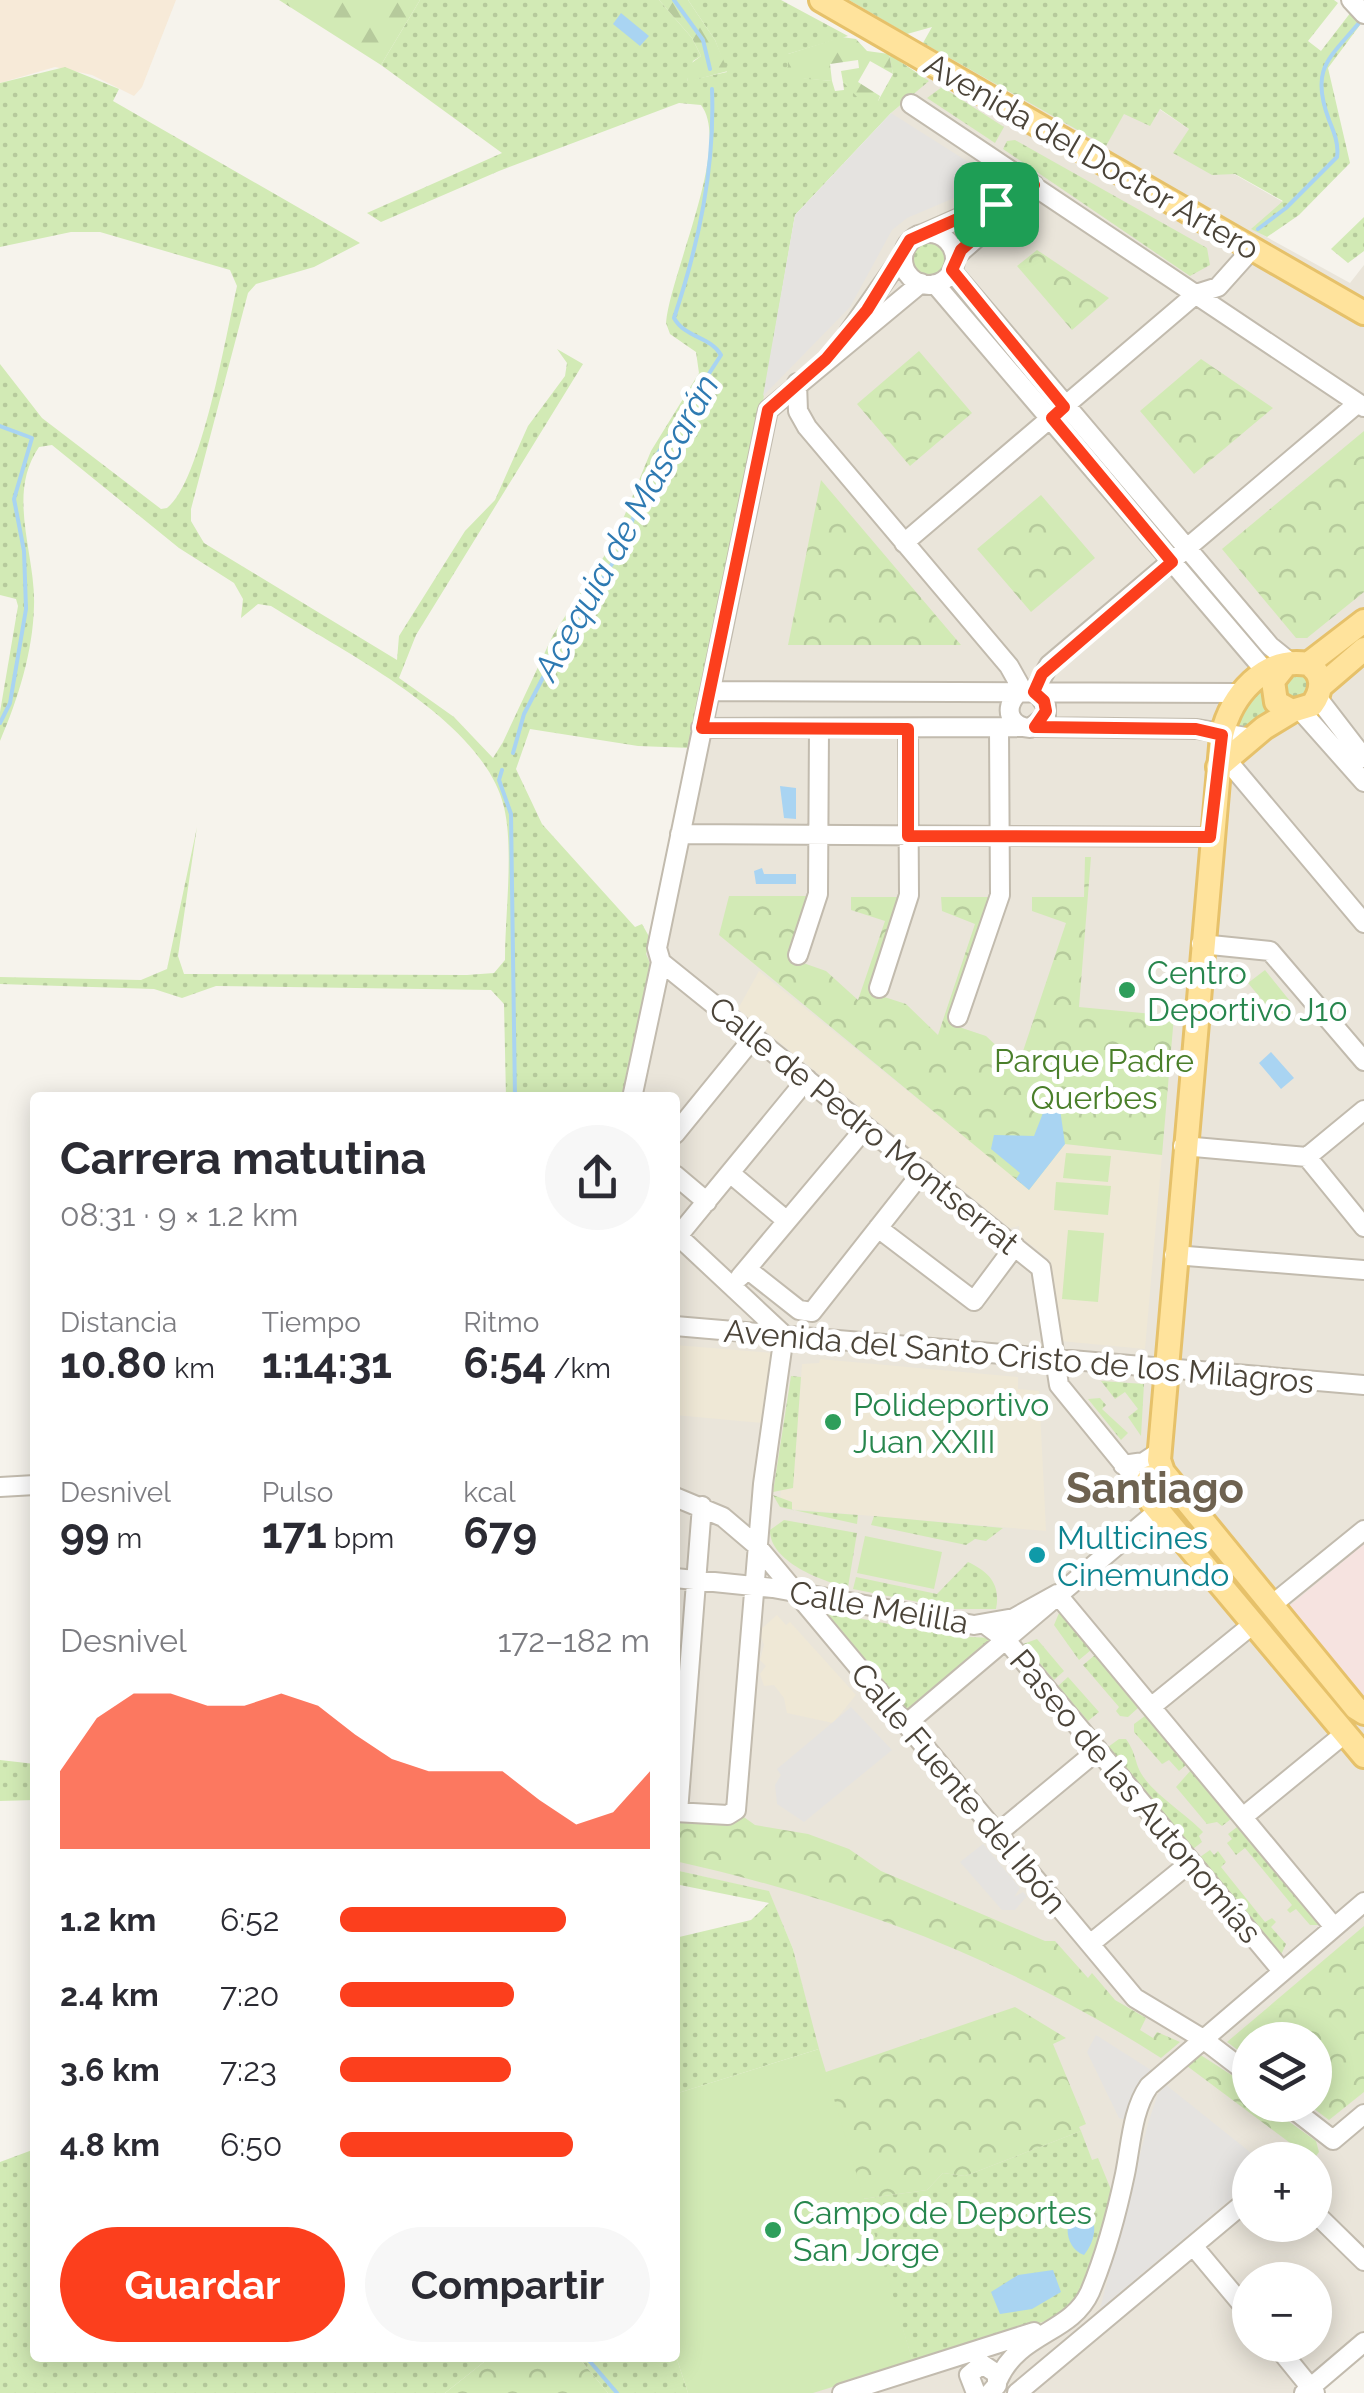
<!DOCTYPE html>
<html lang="es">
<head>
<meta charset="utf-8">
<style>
	:root { --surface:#fff; --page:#f7f7f7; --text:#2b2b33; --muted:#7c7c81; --accent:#fc3f1d }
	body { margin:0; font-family:Raleway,sans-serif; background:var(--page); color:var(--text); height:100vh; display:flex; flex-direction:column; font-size:38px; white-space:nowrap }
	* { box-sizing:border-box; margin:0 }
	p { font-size:32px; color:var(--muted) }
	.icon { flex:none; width:55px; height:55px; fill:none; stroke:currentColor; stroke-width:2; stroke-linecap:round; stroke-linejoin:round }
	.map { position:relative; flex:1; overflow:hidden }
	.side { position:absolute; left:30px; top:1092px; width:650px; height:1270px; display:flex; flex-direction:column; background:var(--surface); border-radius:10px; box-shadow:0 5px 25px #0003 }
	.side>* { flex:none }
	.controls { position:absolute; left:1232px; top:2022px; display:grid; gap:20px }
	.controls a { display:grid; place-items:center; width:100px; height:100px; border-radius:50%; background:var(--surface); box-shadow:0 5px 25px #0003; font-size:50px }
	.pin { position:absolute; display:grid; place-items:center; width:85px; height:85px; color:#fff; margin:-42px; border-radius:20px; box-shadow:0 5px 15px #0006 }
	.round { display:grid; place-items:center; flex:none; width:105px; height:105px; border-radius:52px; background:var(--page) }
	.headline { display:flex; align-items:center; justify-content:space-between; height:170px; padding:0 30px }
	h1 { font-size:45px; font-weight:700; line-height:75px }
	.metrics { display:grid; grid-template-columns:repeat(3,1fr); gap:15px; height:170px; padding:10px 30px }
	.metrics div { display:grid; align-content:center }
	.metrics b { font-size:42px; font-weight:700 }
	.metrics small { font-size:28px; font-weight:400 }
	.metrics p { font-size:28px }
	.chart { height:280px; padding:20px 30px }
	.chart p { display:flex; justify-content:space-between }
	.chart svg { width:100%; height:180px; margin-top:10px; fill:var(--accent); opacity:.7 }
	.primary-button { display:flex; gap:20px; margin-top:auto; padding:20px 30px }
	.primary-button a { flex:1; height:115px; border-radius:60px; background:var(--accent); color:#fff; font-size:40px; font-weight:700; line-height:115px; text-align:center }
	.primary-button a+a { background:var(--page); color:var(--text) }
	ul { padding:0 30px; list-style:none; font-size:32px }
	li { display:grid; grid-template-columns:160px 120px 1fr; align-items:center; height:75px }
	li i { height:25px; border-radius:12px; background:var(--accent) }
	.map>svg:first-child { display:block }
	.residential { fill:#eae5da; fill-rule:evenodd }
	.commercial { fill:#f7ead8 }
	.education { fill:#efe8d6 }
	.medical { fill:#f6e3e0 }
	.grass { fill:url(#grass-dots) }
	.forest { fill:url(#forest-firs) }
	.park { fill:url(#park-crowns) }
	.pitch { fill:#d2eab5 }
	.parking { fill:#e5e3e0 }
	.water { fill:#a9d4f2 }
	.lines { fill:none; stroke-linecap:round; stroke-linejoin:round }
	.stream { stroke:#a9d4f2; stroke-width:4 }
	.minor-casing { stroke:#c2bbae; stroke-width:22 }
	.major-casing { stroke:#e6c16a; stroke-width:28 }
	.minor { stroke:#fff; stroke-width:18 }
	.major { stroke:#ffe39c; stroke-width:22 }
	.route-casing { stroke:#fff; stroke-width:20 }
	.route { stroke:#fc3f1d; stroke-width:12 }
	.leisure-dot { fill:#2e9e5b; stroke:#fff; stroke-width:4 }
	.culture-dot { fill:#0f9aa8; stroke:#fff; stroke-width:4 }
	.labels { text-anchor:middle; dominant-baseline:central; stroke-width:10; stroke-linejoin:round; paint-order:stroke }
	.street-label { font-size:32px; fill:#4b4439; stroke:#fff }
	.leisure-label { font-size:32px; fill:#27864d; stroke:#fff; text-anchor:start }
	.park-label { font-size:32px; fill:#4a7f2a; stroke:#fff }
	.culture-label { font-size:32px; fill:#0d838f; stroke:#fff; text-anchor:start }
	.water-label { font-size:35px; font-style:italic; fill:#2e7ab2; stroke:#fff }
	.district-label { font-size:42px; font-weight:bold; fill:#6e6250; stroke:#fff }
</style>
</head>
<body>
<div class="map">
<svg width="1364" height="2393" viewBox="0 0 1364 2393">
	<defs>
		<pattern id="grass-dots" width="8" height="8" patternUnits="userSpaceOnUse" patternTransform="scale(2.5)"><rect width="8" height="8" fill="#d2eab5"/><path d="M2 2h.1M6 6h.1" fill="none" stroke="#b6ca9c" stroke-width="1.8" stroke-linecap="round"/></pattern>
		<pattern id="forest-firs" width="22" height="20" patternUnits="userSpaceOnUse" patternTransform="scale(2.5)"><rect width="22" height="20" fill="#d2eab5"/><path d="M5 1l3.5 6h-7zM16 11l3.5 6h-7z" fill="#b6ca9c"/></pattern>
		<pattern id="park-crowns" width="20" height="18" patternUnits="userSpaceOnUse" patternTransform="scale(2.5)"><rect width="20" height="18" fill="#d2eab5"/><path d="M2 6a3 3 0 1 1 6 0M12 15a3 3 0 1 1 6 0" fill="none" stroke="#b6ca9c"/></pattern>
	</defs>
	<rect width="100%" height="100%" fill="#f6f3ec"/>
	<!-- residential -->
	<path class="residential" d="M939,52l167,93 18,-32 35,-4 30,20 23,45h22l49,28 -31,27 98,54 14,-18v2077l-60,51h-616l-13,-40v-259l143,-44 -25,-101 -24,-57 -94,-22v-772h-48l19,-144 117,-558 128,-283 19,-16zM1250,2040h65v65h-65zM1250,2160h65v65h-65zM1250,2280h65v65h-65z"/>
	<!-- commercial -->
	<path class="commercial" d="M0,0h176l-34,87 -8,9 -42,-21 -37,-8 -55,16z"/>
	<!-- education -->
	<path class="education" d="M759,971l270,218 36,-45 97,11 -17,194 -85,-8 -10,-81 -30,-24 -1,-10 -9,2 -272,-219z
		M675,1345l99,8 -12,70 -87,-8z
		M820,1359l198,18v12l21,2 7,140 -255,-22 -11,-8 1,-14h12l9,-123 17,-1z
		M777,1615l9,10 4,-3 66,73 -23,28 -46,-10 -3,-15 -10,-13 -10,1 -4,-12 6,-8 -6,-6 4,-15 -5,-14z"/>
	<!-- medical -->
	<path class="medical" d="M1364,1544v152l-76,-89z"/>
	<!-- grass -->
	<path class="grass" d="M420,0h239l33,38 9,18 -8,5 -6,20 40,-9 -12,-32 -27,-40h93l67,36 -60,18 5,23 39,4 3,10 9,-1 -1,-8 35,19 15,-27 -4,-20 40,27 -38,32 -96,102 -33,192 -71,341 -53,-2 -108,-17 -14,40 26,55 93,103 7,-3 9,16 -5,14 7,16 -26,127h-121l-2,-93 -13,-14 -275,-4 -34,12 -28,-9 -154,-5v-7l141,3 26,-11 30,-142 -19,129 6,18 283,1 27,-2 11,-13c0,-46 9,-110 -1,-153 -21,-88 -161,-155 -233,-201l-13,-2 -17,14 2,-19 -9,-16 -55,-35 -127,-103 -13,2c-33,48 -3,107 -5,159 -1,46 -16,93 -34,135v-29l18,-106 -2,-7 -16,-4v-231l42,54 119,91 6,-1c34,-25 60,-178 70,-222l-7,-16 -130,-38h-29l-71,15v-164l65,-16 54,22 -6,12 247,142 -46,24 -58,17 -8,9 -57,216v12l13,22 193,117 2,-24 66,-105 30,-31 33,-74 37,-50 2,-13 -10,-14 26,15 -167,271 -17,43 55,39 39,41 10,-16 50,-107 61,-94 37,-90 48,-78 -3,-21 -26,-18 -4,-11c4,-49 66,-178 35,-218l-22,-2 -180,68 -118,51 -14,-9 135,-60 -121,-88z
		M849,0h485l4,3 -30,38 13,10 30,-39 12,9 -35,47 22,95 -51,52 -32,22 -16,-8 32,-28 -48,-27 -23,1 -39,-22 16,-24 -29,-20 -10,17 -26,-12 -18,32 -183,-103 9,-16 -25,7z
		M942,87l62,40 -9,16 -68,-45z
		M1015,140l192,108 3,17 -20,11 -187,-127 4,-8z
		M1364,217v34l-16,12 -17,-14z
		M909 259a20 20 0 1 1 40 0a20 20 0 1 1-40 0Z
		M1304,672l9,19 -22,13 -11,-16 7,-13z
		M1262,688l8,23 -30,21 -7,-8 17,-30z
		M791,1376l10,1 -8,111 -20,4z
		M1101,1381l43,3 -3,52 -13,-19 10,-8 -13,-17 -10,7z
		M1100,1398l6,7 -4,4 26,24 -7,7 -33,-41z
		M773,1495l19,7v8l66,5 -1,9 -77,-17z
		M874,1516l129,12 -17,13 -11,-2 -9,6 -95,-20z
		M784,1520l73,13 -9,54c-26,-5 -79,-26 -78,-57z
		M968,1562c21,10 33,22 28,47h-43l-100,-20 3,-12 81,17z
		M826,1612l126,24 40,2 -85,71z
		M1059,1613l32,37 -12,10 -25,-35z
		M1037,1639l27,32 -10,9 -31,-36z
		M1095,1655l43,53 -10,9 -8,-1 -4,-5 3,-4 -36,-42z
		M1068,1677l31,35 -11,9 -30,-35z
		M1145,1716l41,49 -7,6 -10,-11 -7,4 -28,-32v-8z
		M1119,1739h7c8,11 9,20 12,28 9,24 49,47 65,65l-4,4 3,6 -9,7 -85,-102z
		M0,1760l35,4v36l-35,1z
		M1191,1770l40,49 -9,7 -5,-4 -10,2 -31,-37z
		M1237,1827l82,98h-9l-14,-16 -6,4 -3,-3 5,-5 -47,-57 -9,7 -9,-12 5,-4 -4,-5z
		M1210,1850l4,5 4,-4 8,11 -5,5 44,55 7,-4 4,4 -5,5 15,17 -5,11 -81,-98z
		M675,1870l94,21 24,58 26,100 -144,45v-156l76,-18 18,-17 -94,-19z
		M1081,2131l11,29 6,-2 16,39 -37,103 -15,16 -149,46 -51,-163 65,-9 16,-17 22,3z
		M35,2149v209h454l-44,35h-445v-231z
		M675,2353l13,40h-80l-29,-35h96z"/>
	<!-- forest -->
	<path class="forest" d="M279,0h141l-39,65z
		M659,0h29l27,40 13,31 -41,11 2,-17 12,-9 -9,-18z
		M842,37l14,2 11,12 22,3 4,20 -23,-13 -12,21 22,14 -2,5 -18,-1 -17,-18 -2,-11 18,-3 -1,-8 -28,4 2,17 -48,-4 -3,-4 7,-6v-13z"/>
	<!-- park -->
	<path class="park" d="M1037,250l72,48 -37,32 -55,-64z
		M919,351l53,62 -62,53 -53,-62z
		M1201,359l72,49 -79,66 -54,-63z
		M1364,431v161l-57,46h-11l-74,-89z
		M821,480l140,165h-173z
		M1041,495l54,63 -64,54 -54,-63z
		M1085,857h6l-12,150 95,9 -12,139 -97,-11 -36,46 -310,-255 10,-39h84l-21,63 34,12 32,29 27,-79 -34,-11v-13h53l-32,96 34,11 32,31 37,-111 -33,-13 -1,-14h53l-44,127 36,12 32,30 48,-143 -34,-12v-14h52z
		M741,1815l14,10 53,9 41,15 32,22 164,70h10l33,37 4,-5 23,27 31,18 -6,12 13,8 4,-6 23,10 -19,16c-151,-97 -311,-158 -486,-197v-42z
		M1364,1926v166l-35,28 -20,-15h6v-65h-65v19l-23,-17z
		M1015,2007l51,31 -13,6 33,80 -7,3 2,4 -116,45 -22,-3 -16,17 -65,9 -39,-126z
		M1196,2052l54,35v18h16l50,36 3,11 -6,8 -130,-97z
		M489,2358h90l29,35h-163z"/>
	<!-- pitch -->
	<path class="pitch" d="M1265,970l29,36 -16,13 -30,-36z
		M1066,1153l45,3 -3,26 -45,-4z
		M1056,1182l55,4 -3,29 -54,-5z
		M1068,1230l36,3 -6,69 -36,-3z
		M865,1536l77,16 -8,37 -77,-16z
		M819,2049l94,313 -100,31h-125l-13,-40v-259z"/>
	<!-- parking -->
	<path class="parking" d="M891,113l93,59 3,12 -80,34 -15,12 -42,77 -87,89 32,-181z
		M851,1707l41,43 -88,72 -27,-18 -2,-19 6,-10 -4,-6z
		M983,1844l37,44 -6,9 9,-5 4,4 -12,14h-13l-42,-48z
		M1096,2035l58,37 -19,19 -8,29 -8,-2 -32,-66z
		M1166,2085l94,75h-10v23l-150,126 49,-189 9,-26z"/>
	<!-- water -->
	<path class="water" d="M621,13l28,23 -9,10 -27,-22z
		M780,786l16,2v31l-12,-1z
		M762,868l2,6h32v10h-40l-2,-13z
		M1271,1052l23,26 -13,11 -22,-26z
		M1050,1095l9,7 6,42 -36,46 -13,-11 4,-6 -29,-24 3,-14 40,1z
		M1082,2207c18,10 14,34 2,48 -13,-5 -18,-18 -16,-31l7,1z
		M1053,2270l8,22 -29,17 -32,5 -9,-22 27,-17z"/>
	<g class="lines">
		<!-- stream -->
		<path class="stream" d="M674,0l29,40 7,29
			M1258,229l28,-21 51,-51c2,-13 -3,-25 -8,-37 -20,-54 2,-62 34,-102
			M0,426l32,12 -18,61 10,52 2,58 -16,94 -10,20
			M513,753l11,-39 38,-73 59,-91 37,-97 63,-98c-11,-19 -36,-17 -47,-37 25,-75 41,-150 38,-229
			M502,770l-3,10 12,34 4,284
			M587,2358l30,35"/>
		<!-- minor casing -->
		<g class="minor-casing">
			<path id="minor" d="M1351,0l13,14
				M911,104l453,303
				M925,233l109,-48
				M903 259a26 26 0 1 1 52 0a26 26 0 1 1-52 0Z
				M955,257l65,-57
				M952,271l318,375 21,17
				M935,284l337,395
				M849,332l54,-77
				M797,383l1,28 9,16 202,239 14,25
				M904,543l292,-249 22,-7 34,-38
				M710,691l529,2
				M1034,692l15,-27 309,-262
				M1017,694c-14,15 -7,33 13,34l16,-12v-10l-8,-12
				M1317,697l47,61
				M1301,711l63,71
				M1035,727l162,2 55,9
				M701,728l319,-1
				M1226,759l138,164
				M680,834l530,3
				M1201,944l69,7 94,110
				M798,955l20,-61 1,-166
				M661,962l380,306 18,117 84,103
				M879,988l30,-93 -1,-166
				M958,1017l42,-122 -1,-166
				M632,1098l29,-136 -4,-14 111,-538 153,-127
				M675,1134l79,-97
				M1183,1146l124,11
				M1307,1157l57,70
				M1307,1157l57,-47
				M730,1173l57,48
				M675,1175l32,27
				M878,1228l96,73 41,-55
				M1174,1255l190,15
				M747,1269l52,41 13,2 111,-141
				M740,1277l126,-150
				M675,1326l689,59
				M1123,1465l21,-3 15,-10
				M0,1487l35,-2
				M675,1497l48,20 34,29 378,452 68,41 47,36
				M675,1578l98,10 201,37 40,-7 43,-24
				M1057,1594l277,333
				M1273,1604l91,-74
				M986,1625l20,15 276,331
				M1151,1707l101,-82
				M906,1724l247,-209 10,-13 5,-25
				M675,1812l53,3 8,-5 27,-326 21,-149 -106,-99 129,-157
				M678,1812l24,-306
				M1243,1817l100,-82
				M998,1833l100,-83
				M1090,1944l101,-82
				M1288,2105l45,35 31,-26
				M1315,2213l49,48
				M1194,2247l56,67
				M1276,2345l39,48
				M998,2380c21,-48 73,-46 92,-88 15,-36 27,-80 35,-118 6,-29 7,-64 24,-88l215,-184
				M842,2393l192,-61
				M976,2393l-7,-18 13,-11 15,10v11l-7,8
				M1017,2393l233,-195
				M1304,2393l60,-51"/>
		</g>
		<!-- major casing -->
		<g class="major-casing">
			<path id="major" d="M821,0l543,313
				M1308,664l56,-43
				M1285,666l-12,15 3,21 16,9 20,-6c11,-15 12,-31 -4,-41 -44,-8 -77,32 -86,71l-63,725 4,12 193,236 8,5
				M1321,686l43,-37
				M1218,767l46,-39 28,-17
				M1163,1472l-13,5 -7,11 9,15 212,253"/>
		</g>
		<!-- minor -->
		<use href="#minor" class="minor"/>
		<!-- major -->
		<use href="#major" class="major"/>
	</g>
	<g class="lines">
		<!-- route casing -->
		<g class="route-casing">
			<path id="route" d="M1034,185l-73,65 -9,20 112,137 -12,11 120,144 -130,112 -8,18 10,9 2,10 -11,16 161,2 26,6 -12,102 -302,-1v-107l-206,-1 66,-318 58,-51 41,-49 43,-70z"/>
		</g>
		<!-- route -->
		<use href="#route" class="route"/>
	</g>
	<!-- markers -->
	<g class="leisure-dot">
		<circle cx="1127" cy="990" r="10"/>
		<circle cx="833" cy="1422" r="10"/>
		<circle cx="773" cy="2230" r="10"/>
	</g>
	<circle class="culture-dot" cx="1037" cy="1555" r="10"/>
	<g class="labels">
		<!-- street labels -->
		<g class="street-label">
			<text transform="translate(1092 156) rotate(30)">Avenida del Doctor Artero</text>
			<text transform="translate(864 1125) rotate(39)">Calle de Pedro Montserrat</text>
			<text transform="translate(1019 1356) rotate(5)">Avenida del Santo Cristo de los Milagros</text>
			<text transform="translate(879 1607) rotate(10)">Calle Melilla</text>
			<text transform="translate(959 1788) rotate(50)">Calle Fuente del Ibón</text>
			<text transform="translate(1136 1796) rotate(50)">Paseo de las Autonomías</text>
		</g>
		<!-- leisure labels -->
		<g class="leisure-label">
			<text x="1147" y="972">Centro<tspan x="1147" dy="37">Deportivo J10</tspan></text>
			<text x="853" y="1404">Polideportivo<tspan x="853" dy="37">Juan XXIII</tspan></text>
			<text x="793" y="2212">Campo de Deportes<tspan x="793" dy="37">San Jorge</tspan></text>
		</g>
		<!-- park labels -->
		<g class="park-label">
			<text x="1094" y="1060">Parque Padre<tspan x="1094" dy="37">Querbes</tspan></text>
		</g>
		<!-- culture labels -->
		<g class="culture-label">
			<text x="1057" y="1537">Multicines<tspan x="1057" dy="37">Cinemundo</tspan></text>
		</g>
		<!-- water labels -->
		<g class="water-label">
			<text transform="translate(626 527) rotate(-61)">Acequia de Mascarán</text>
		</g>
		<!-- district labels -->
		<g class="district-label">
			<text x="1155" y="1488">Santiago</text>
		</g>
	</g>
</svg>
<div class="controls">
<a><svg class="icon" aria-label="layers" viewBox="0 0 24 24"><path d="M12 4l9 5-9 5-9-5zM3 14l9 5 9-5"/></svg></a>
<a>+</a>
<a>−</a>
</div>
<div class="pin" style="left:996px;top:204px;background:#1e9e55"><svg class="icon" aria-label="arrive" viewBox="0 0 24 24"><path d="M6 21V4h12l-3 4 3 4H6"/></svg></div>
<section class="side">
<div class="headline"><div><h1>Carrera matutina</h1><p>08:31 · 9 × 1.2 km</p></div><a class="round"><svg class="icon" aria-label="share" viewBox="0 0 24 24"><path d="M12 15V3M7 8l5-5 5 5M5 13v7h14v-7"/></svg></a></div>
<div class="metrics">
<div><p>Distancia</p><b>10.80<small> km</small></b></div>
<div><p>Tiempo</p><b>1:14:31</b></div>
<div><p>Ritmo</p><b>6:54<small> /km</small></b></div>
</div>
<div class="metrics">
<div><p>Desnivel</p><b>99<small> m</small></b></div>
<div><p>Pulso</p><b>171<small> bpm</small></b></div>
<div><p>kcal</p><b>679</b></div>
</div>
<div class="chart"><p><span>Desnivel</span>172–182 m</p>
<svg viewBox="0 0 160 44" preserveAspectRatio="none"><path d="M0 44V25L10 12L20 6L30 6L40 9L50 9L60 6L70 9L80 16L90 22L100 25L110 25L120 25L130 32L140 38L150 35L160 25V44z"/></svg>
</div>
<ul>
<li><b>1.2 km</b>6:52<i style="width:73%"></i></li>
<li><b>2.4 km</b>7:20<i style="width:56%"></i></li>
<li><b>3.6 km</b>7:23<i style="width:55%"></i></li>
<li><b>4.8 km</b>6:50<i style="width:75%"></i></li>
</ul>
<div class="primary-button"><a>Guardar</a><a>Compartir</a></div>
</section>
</div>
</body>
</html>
